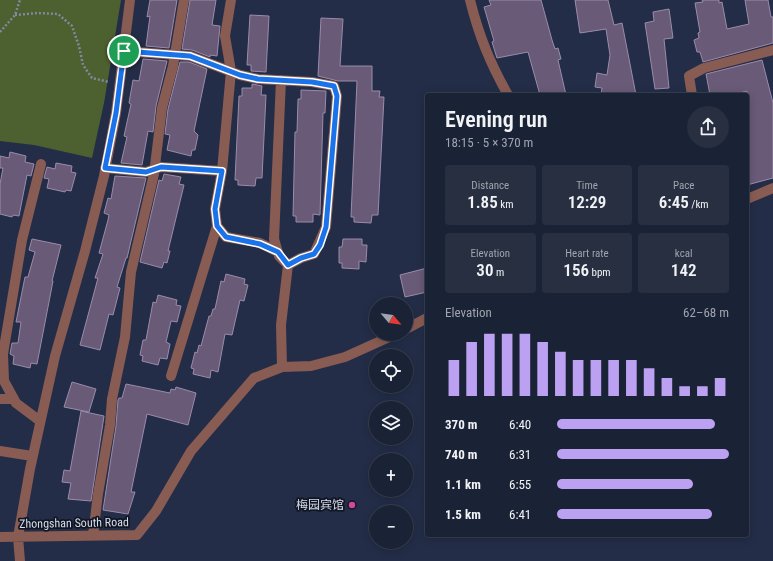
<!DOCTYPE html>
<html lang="en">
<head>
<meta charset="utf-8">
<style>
	:root { --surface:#1a2235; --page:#272f41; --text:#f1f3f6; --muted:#9fa4ad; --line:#383f50; --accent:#bca0f2 }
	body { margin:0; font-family:"Roboto Condensed","Noto Sans SC",sans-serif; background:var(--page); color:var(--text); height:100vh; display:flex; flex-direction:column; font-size:15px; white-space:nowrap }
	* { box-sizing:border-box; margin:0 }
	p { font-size:13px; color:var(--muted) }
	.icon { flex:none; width:22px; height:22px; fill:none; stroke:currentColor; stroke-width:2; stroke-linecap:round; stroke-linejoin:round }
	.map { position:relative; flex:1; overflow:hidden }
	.panel { position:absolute; left:425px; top:93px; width:324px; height:444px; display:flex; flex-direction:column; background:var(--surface); border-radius:4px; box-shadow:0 2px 10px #0003,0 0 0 1px var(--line) }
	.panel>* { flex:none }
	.needle { width:26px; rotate:119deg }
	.tools { position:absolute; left:369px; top:297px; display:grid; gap:8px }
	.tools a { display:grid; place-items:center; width:44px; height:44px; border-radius:50%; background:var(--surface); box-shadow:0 2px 10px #0003,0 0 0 1px var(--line); font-size:20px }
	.pin { position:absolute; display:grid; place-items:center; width:34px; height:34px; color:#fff; margin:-17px; border:2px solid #fff; border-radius:50%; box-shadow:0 1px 4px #0007 }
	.round { display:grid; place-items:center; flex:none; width:42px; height:42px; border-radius:21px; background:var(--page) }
	.head { display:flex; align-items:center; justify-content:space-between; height:68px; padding:0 20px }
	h1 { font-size:22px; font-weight:600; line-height:30px }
	.figures { display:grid; grid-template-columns:repeat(3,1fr); gap:6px; height:68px; padding:4px 20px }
	.figures div { display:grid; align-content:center; border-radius:4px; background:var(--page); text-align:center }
	.figures b { font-size:17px; font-weight:600 }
	.figures small { font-size:11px; font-weight:400 }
	.figures p { font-size:11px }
	.chart { height:112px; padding:8px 20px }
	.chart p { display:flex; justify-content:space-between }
	.chart svg { width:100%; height:72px; margin-top:4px; stroke:var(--accent); stroke-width:6 }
	ul { padding:0 20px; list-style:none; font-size:13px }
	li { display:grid; grid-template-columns:64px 48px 1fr; align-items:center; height:30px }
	li i { height:10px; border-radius:5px; background:var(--accent) }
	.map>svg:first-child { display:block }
	.forest { fill:#4c612f }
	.building { fill:#695a77; stroke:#9b8bab }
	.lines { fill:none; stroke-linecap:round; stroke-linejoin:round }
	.path { stroke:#81899e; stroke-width:2.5; stroke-dasharray:2 2; stroke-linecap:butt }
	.minor { stroke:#895c53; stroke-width:10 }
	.route-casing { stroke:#fff; stroke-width:8 }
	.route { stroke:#1a73e8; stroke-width:5 }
	.hotel-dot { fill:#d1479c; stroke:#111622; stroke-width:1.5 }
	.labels { text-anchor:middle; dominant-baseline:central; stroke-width:3.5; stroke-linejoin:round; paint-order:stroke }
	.poi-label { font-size:12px; fill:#d6ddee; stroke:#111622; text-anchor:end }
	.street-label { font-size:12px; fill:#d6ddee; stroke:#111622 }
</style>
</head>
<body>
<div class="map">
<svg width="773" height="561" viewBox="0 0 773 561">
	<rect width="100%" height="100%" fill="#232d47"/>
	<!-- forest -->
	<path class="forest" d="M0,0h121l-17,103 -12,55 -58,-13 -34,-4z"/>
	<!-- building -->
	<path class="building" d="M150,0h27l-8,48 -23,-2 4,-30 -3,1z
		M190,0h26l-4,25 8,1 -3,30 -7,-1v2l-18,-7 -10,-1z
		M489,0h52l11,40 3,9 3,-1 3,11 -3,1 8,35h-26l-12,-43 -31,6 -5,-16 2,-1 -10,-34 7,-2z
		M575,0h33l6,25 8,-2 14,72h-35l1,-7 -7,-1 2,-14 10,2 3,-20 -4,-26 -26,4z
		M702,0h17v3l3,-1 5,27 22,-5 -4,-24h23l3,17h2v26l-70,19 -3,-10h-3l-3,-12 5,-2 -1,-5 2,-1 -5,-29 8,-1z
		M669,9l4,29 -9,1 5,49 -14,1 -10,-66 9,-2 -1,-9z
		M250,15l19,1 -3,56 -15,-1v-6h-4z
		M321,18l22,1 -3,47h32v25h8l-1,6h5l-6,118h-6l-1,8 -17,-1v-5h-3l6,-136h-19l-20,-5z
		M143,59l24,2 -11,45 -3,26 -5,-1 -6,34 -21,-2 6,-26 -3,-1 7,-32 -2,-1 4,-23 6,1z
		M762,60l11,43v75l-26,7v-94l-15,4h-22l-4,-21z
		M180,62h9l18,7 -13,62 4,4 -3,15h-3l-1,6 -24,-6 3,-15 -5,-1 3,-25z
		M252,84l10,2 -1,9h5l-4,83h-6l-1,8 -17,-1v-5h-3l4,-84h3v-8h10z
		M301,90l25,1 -1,22h-2l-3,102 -7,-1v8h-17v-6h-3l2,-84h2l1,-33h3z
		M10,152l16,4 -1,6 9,2 -3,12 -4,-1 -8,41 -6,-1 -1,2 -12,-3v-30l3,-16h-3v-12l9,2z
		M56,163l16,3 -1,6 5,1 -5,18 -5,-1 -1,2 -18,-4 2,-9 -5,-1 3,-11 8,2z
		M164,174l17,3 -2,7 5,1 -16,66h2l-3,12 -3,-1 -2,6 -22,-6 19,-82 3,1z
		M115,176l31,2 -19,80h-1l-9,29 3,1 -7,27 -4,-1 -9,36 -20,-5 18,-67h-3l8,-24 -4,-1 9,-33 1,-5 -5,-2 4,-15 3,1z
		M32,239l29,6 -9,36h1l-16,83 -6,-1 -1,5 -17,-4 1,-8 -4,-2 2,-11h6l3,-21h-5l9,-45h3l7,-25 -6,-2z
		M343,239h19v6h5l-1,17 -7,-1v8l-17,-1v-5h-3v-16h3z
		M427,268v24l-22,5 -5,-22z
		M226,274l19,5 -1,5 4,1 -4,16 -4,-1 -8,35 -7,-1 -7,38 -7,-2 -1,8 -17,-4 1,-5 -3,-1 4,-16 2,1 2,-8 2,1 8,-30h2l2,-7h2l6,-28 3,1z
		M158,295l19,5 -1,5 5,1 -4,16 -6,-1 -5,21 4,2 -3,15 -7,-1 -2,7 -16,-4 1,-5 -3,-1 3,-15h3l7,-38 3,1z
		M72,382l24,7 -7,23 -25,-5z
		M126,384l44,9 1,-4 4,1 1,-3 20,6 -8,32 -41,-11 -16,78h4l-7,22 -25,-4 13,-84 2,-26 1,-2h3z
		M81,411l23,5 -13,85 -23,-2 3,-16 -9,-1 2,-12 6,1z"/>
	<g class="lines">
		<!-- path -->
		<path class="path" d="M15,15l23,-2 20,1 14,12 7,20 4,19 9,13 17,4
			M0,32l15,-17 5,-15"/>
		<!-- minor -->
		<path class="minor" d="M231,0l-6,36 6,35 -9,100 -7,38 2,17 9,11 34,6 18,9
			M470,0c9,36 20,63 38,95
			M124,51l66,5 50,19 18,4 54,3 22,4 3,10 -11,131 -12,27 -13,4 -13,7 -7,60 1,42
			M281,80l-7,159 5,17 9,9
			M692,95l-3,-19 15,-8 69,-18
			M105,168l41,4 15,-5 61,4
			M747,199l26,-11
			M406,329l21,-11
			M171,376l46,-150
			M0,399h14
			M40,421l-24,-18 -12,-22 -1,-27 19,-114 19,-76
			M0,451l32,5
			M93,535l5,-41 12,-69 2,-26 13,-62 6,-65 23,-98 8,-66 11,-42 11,-66
			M0,537l137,-2 19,-24 35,-60 63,-73 28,-11 29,-1 34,-9 51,-23
			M20,561l-2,-24 12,-68 25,-113 30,-105 19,-75 12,-63 14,-113"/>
	</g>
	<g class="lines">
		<!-- route casing -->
		<g class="route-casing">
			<path id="route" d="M124,51l66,5 50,19 18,4 54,3 22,4 3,10 -11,131 -6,18 -6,9 -13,4 -13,7 -10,-13 -18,-8 -34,-7 -9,-11 -2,-17 7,-38 -61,-4 -15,5 -41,-4 11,-55z"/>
		</g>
		<!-- route -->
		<use href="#route" class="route"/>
	</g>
	<!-- markers -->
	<circle class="hotel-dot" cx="352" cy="505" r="4"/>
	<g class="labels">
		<!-- poi labels -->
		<g class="poi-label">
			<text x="344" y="505">梅园宾馆</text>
		</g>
		<!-- street labels -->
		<g class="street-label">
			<text transform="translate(74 523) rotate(-1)">Zhongshan South Road</text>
		</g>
	</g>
</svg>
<div class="tools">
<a><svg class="needle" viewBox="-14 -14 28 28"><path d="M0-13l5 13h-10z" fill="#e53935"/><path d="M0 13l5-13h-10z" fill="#9fa4ad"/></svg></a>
<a><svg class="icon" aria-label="locate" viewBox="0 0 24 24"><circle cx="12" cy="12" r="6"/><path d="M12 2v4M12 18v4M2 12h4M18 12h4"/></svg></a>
<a><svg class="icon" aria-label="layers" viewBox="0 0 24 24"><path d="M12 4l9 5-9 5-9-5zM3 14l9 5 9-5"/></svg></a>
<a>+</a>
<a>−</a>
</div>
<div class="pin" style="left:124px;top:51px;background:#1e9e55"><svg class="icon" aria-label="arrive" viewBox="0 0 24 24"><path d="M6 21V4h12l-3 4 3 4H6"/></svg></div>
<section class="panel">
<div class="head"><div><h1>Evening run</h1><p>18:15 · 5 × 370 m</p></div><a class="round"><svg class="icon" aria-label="share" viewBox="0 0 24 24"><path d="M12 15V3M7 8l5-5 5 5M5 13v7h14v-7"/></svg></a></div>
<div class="figures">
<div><p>Distance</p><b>1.85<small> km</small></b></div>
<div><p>Time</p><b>12:29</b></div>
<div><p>Pace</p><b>6:45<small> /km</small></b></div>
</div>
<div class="figures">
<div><p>Elevation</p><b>30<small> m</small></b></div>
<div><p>Heart rate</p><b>156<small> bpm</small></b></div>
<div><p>kcal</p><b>142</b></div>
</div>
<div class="chart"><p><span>Elevation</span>62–68 m</p>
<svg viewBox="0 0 160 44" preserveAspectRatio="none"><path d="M5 44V22M15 44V11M25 44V6M35 44V6M45 44V6M55 44V11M65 44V17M75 44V22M85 44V22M95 44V22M105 44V22M115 44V27M125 44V33M135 44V38M145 44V38M155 44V33"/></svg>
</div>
<ul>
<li><b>370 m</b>6:40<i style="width:92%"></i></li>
<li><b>740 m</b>6:31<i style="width:100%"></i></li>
<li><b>1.1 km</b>6:55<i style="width:79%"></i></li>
<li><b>1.5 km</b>6:41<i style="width:90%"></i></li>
</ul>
</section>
</div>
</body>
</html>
